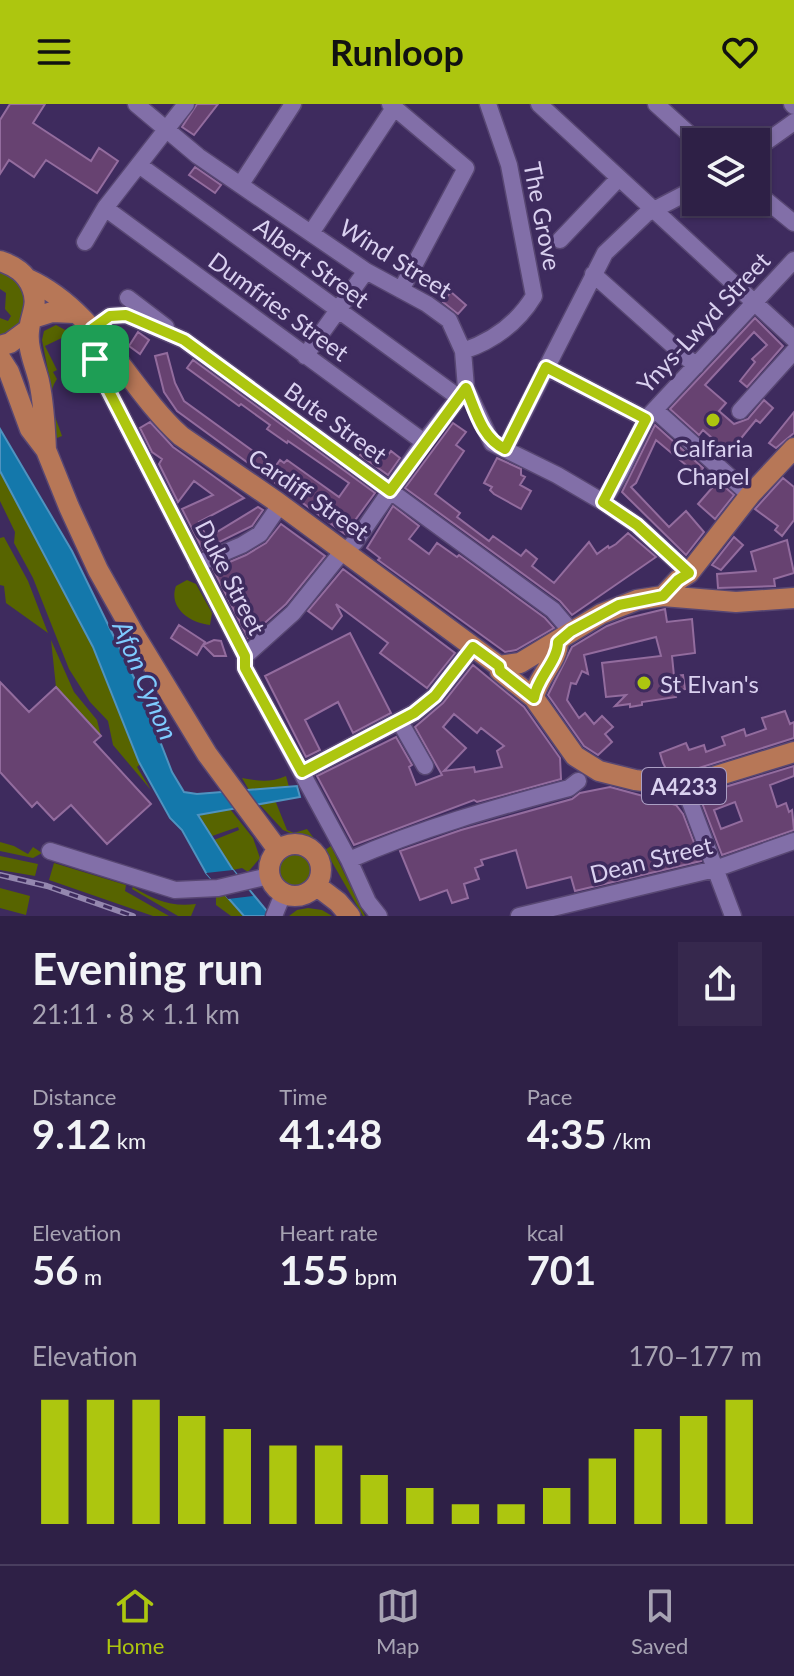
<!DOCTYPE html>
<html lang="en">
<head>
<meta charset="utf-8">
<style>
	:root { --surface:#2e2046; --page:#36284d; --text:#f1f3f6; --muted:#a7a3b3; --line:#493e5f; --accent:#adc60f }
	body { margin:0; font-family:Lato,sans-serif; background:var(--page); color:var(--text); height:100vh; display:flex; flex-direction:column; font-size:30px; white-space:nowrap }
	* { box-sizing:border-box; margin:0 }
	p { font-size:26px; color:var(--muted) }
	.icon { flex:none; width:44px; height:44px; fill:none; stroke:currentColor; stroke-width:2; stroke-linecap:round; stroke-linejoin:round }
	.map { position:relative; height:812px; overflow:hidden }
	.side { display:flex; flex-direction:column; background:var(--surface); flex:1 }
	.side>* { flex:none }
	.tools { position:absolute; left:682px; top:24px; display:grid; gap:16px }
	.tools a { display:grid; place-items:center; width:88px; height:88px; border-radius:0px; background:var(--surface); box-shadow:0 2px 6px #0004,0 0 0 2px var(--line); font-size:40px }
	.pin { position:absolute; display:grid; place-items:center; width:68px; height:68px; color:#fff; margin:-34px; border-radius:16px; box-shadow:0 4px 12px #0006 }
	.round { display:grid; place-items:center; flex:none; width:84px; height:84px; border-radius:0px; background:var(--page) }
	.overview { display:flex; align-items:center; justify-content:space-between; height:136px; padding:0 32px }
	h1 { font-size:44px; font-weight:700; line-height:60px }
	.metrics { display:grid; grid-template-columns:repeat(3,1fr); gap:12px; height:136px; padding:8px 32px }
	.metrics div { display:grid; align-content:center }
	.metrics b { font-size:40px; font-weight:700 }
	.metrics small { font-size:22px; font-weight:400 }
	.metrics p { font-size:22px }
	.chart { height:224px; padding:16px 32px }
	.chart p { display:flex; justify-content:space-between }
	.chart svg { width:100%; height:144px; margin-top:8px; stroke:var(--accent); stroke-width:6 }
	header { display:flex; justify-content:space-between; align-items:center; height:104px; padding:0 32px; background:var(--accent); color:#111; font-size:36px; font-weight:700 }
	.tab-bar { display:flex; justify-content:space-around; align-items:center; height:112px; border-top:2px solid var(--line); background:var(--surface); font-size:22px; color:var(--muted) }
	.tab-bar a { display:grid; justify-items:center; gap:4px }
	.tab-bar .on { color:var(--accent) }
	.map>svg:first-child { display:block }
	.green { fill:#576400 }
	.water { fill:#1478ab; stroke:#4f93c0; stroke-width:2 }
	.pier { fill:#3e2b5e }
	.building { fill:#674271; stroke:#936c9e; stroke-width:2; fill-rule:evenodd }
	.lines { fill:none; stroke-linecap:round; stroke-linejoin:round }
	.minor-casing { stroke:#584773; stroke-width:19 }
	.major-casing { stroke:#584773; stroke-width:23 }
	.minor { stroke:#826fa8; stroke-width:16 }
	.major { stroke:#b77757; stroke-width:20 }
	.rail-casing { stroke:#9487af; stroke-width:6 }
	.rail { stroke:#3e2b5e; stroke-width:3; stroke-dasharray:9; stroke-linecap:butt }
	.route-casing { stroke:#fff; stroke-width:16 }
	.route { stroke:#adc60f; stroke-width:10 }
	.poi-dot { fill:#adc60f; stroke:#3e2b5e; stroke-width:3 }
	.labels { text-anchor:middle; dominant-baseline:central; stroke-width:7; stroke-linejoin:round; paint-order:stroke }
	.shield { fill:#3e2b5e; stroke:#ab9fc4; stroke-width:2 }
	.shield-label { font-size:22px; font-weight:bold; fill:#dad1f0 }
	.street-label { font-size:24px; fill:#dad1f0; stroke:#3e2b5e }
	.poi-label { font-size:24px; fill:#dad1f0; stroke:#3e2b5e }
	.water-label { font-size:26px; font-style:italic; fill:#7ecbfe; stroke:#3e2b5e }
</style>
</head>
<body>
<header><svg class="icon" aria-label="menu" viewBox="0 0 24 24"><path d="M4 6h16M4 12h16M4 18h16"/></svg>Runloop<svg class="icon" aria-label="heart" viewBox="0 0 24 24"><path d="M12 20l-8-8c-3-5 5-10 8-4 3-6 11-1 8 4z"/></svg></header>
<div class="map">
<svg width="794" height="812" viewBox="0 0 794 812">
	<rect width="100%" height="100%" fill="#3e2b5e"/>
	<!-- green -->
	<path class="green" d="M0,166c32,15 35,53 0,67v-19l8,3 3,-5 -6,-7 1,-16 -6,-4z
		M56,221l24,13 3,7 -1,13 -12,-24 -25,12 12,24 -4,2 4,7c-13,18 -1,38 5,57l-5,2 -11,-40 4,-17 -8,-41 2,-9z
		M0,367l93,176 47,117 -3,3 14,23 -38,-45 -5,-24 -18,-19 -21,-33 -36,-91 -19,-35 1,-11 -15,-31z
		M4,433l24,44 20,52 -42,-30 -2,-17 -4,-1v-47z
		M187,476l9,4 16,29 -2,12c-20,-2 -42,-17 -34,-39z
		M51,536l23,52 23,28 4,16 -45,-49z
		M286,672l3,11 -40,3 -7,-12c16,3 28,5 44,-2z
		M275,696l12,30 7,3 13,-4 12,16 -36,-15 -23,-25z
		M230,705l23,29 7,20 -12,14 -6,-4 -9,2 -19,-30 25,-10 -1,-3 -26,9 -14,-22z
		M0,738l14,4 14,8 5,-7 9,6 -9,5 -33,-7z
		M331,742l34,70h-2l-38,-66z
		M279 767a17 17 0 1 1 34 0a17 17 0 1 1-34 0Z
		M0,752l38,8 -3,12 -35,-6z
		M54,759l72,22 -1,6 44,25h-16l-104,-36z
		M133,783c22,13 37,20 63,17l-5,12h-13l-46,-27z
		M0,784l30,8 -4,19 -26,-7z
		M224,790l20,22h-13l-15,-11v-9z
		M308,804l14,2 10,6h-43l8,-6z"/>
	<!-- water -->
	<path class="water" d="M0,325l72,122 68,139 32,82 12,20 13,2 100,-8 3,11 -102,18 35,55 38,46h-27l-38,-43 -24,-43 -12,-12 -31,-56 -46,-115 -93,-176z"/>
	<!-- pier -->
	<path class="pier" d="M233,766l20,26 -25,3 -22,-26z"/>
	<!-- building -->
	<path class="building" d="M10,0h35l-12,19 58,38 8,-13 19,13 -21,32 -51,-33 -12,17 -25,-17 -9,14v-54z
		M197,0h21l-24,31 -12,-8z
		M195,63l26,18 -6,8 -26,-18z
		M451,188l15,13 -8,9 -15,-12z
		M755,214l28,28 -36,41 -7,-6 15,-19 -3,-3 15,-14 -13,-13 -49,53 21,18 -7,8 15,13 14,-5 16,-19 9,8 -13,15 -4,-3 -27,33 -26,-23 -4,5 -29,-26z
		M138,228l11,8 -9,14 -11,-8z
		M167,249l8,30 9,18 91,66 5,-7 4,3 3,-3 52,37 10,-14 -61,-42 -1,2 -20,-14 3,-4 -29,-21 -2,2 -52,-38 6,-8 182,133 -30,41 -168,-123 -13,-19 -9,-36z
		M794,308v21l-18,15 -7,-5z
		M150,318l23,25 71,51 -45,24 8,16 51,-31 5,3 -11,16 -49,24 -21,-41 31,-14 -19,-14 -16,21 -19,-38 3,-5 -10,-7 -12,-24z
		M453,319l13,9 -10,13 8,6 -29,43 25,19 -3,4 32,24 4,-5 28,20 5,-6 11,9 -5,7 22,17 35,-41 8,12 11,-8 1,2 7,-4 12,-11 28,24 -84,58 -12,-14 -155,-113z
		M655,321l48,43 -5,7 -42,-35 -20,43 -5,4 38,40 17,-16 18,21 -18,23 -64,-63z
		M366,342l20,12 5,-7 9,7 -12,17 -28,-20z
		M497,354l24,11v6l4,2 -5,8 11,6 -10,18 -27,-15 -4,-4 2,-3 -8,-4z
		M783,374l11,9v33l-12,16 -7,-6 3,-4 -23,-17z
		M718,377l16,14 -19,24 -17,-15z
		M393,402l26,20 -10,13 20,15 8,-11 20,14 2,-2 86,63 9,10 -38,22 -11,2 -127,-92 2,-2 -13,-10z
		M281,420l44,32 -39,48 -38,34 -35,-69 33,-14 20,-12z
		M734,433l9,8 -22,25 -9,-5z
		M787,436l7,33 -20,6 1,7 -57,2 -1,-14 39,-3 -5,-19z
		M343,465l112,84 -28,35 -47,-35 8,-10 -52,-39 6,12 -10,13 -24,-18z
		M665,505l2,13 25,-3 3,34 -23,3 2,20 9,-1 2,14 -10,1 1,7 -34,5v3l-12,2v-3l-15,2 11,-11 -20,2 -4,-34 59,-7 -5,-19 -72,18 4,19 -6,-3 -6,13 -5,-1 -4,17 12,18 6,-5 9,11 8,-8 11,11 -8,7 7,8 -14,13 -14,-9 -36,-51 24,-48 35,-21 21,-8z
		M179,521l26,17 -2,3 11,-5 7,1 5,15h-12l-11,-11 -6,10 -26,-17z
		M350,529l41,80 -38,20 -15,-31 -33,18 15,30 -14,7 -41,-81z
		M473,561l51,42 36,51 1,21 -84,23 -3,-2 -120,45 -37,-69 79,-39 16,28 -3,2 7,18 26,-10 -27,-48 28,-24zM454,610l23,19 4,-5 23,18 -7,5 5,16 -27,5 -1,-5 -30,4 22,-23 -23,-21z
		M0,578l29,30 27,-25 45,49 -7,6 57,62 -44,40 -36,-39 -17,15 -17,-18 -5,5 -32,-35z
		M785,607l5,13 4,-2v16l-111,35 -16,-2 -4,-8 -3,-10 26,-10 3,7 15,-5 2,7 19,-7 -3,-8 22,-8 2,7 20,-7 -4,-11z
		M794,662v10l-24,9 7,22 9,-4 3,9 3,-2 2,20 -72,25 -23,-60zM735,698l7,19 -21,8 -7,-19z
		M610,683l66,18 7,9 18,47 -126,30 -4,-14 -44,11 -11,-38 -35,10 2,5 -8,3 4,11 -15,5 4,14 -16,5 -5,-13 -27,10 -20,-49 61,-21 111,-31 8,-6z"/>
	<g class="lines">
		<!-- minor casing -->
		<g class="minor-casing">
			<path id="minor" d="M136,0l62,52 168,115 61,33 22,16 14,31 3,37 26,55 65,32 46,27 34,23 52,48
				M390,0l76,64 -65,122
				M539,0l255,235
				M656,0l42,38
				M792,0l2,2
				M756,45l38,-27
				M139,61l319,232
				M241,80l52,-80
				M756,88l38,31
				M105,104l319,234
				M311,129l83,-125
				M560,136l59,-62
				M85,138l20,-34 81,-104
				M593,170l103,92
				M128,194l38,29
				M92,225l18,-13 16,-1 58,25 369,270 18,21
				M105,240c-9,9 -11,13 -7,26l147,286v12l104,192 19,42 11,14
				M463,247c30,-10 54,-27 71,-55l-25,-131 -21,-61
				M305,252l61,-85
				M546,263l100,52
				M655,306l95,85
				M740,307l54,-60
				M505,345l100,-196 41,-39 50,-26
				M603,398l17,-29 26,-54 148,-159
				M197,460l45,-19 18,-11 20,-29
				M245,552l48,-43 45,-56 17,-15 69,-100 41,-52
				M400,618l25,44
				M302,668l112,-59 21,-17 38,-49
				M684,682l49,130
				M50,747l125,39 43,-2 51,-12
				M349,756c73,-32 144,-52 220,-72l9,-7
				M274,812l9,-22
				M519,812l196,-47 79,-28"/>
		</g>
		<!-- major casing -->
		<g class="major-casing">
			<path id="major" d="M0,157c15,5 26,12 32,27 7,17 -2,28 -3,43 -2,17 6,34 10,50 5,23 6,45 7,69
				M28,175c69,31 99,108 153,157l96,66 222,164 1,5 34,27
				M33,214l19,-6 22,1
				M0,242l10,-3 19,-14
				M0,254l9,14 21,57 16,21 23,57 29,63 36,64 73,120 71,96
				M663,492l15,-16 11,-7 61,-78 44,-47
				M558,538c0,19 -21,35 -24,56l41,58 24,15 36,9 49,6 110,-34
				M499,562l21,-3 81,-49 36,-14 26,-4 73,6 58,-4
				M269 766a26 26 0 1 1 52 0a26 26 0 1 1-52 0Z
				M317,782l21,16 12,14"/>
		</g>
		<!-- minor -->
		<use href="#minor" class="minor"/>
		<!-- major -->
		<use href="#major" class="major"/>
		<!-- rail casing -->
		<g class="rail-casing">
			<path id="rail" d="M0,771l47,11 86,30"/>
		</g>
		<!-- rail -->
		<use href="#rail" class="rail"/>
	</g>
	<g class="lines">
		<!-- route casing -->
		<g class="route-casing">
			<path id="route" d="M126,211l58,25 206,151 76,-103c10,24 16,50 39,61l41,-82 100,52 -43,83 34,23 52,48 -11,7 -15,16 -44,9 -48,26 -13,11c0,19 -21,36 -24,56l-34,-27 -1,-5 -26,-19 -38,49 -21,17 -112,59 -57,-104v-12l-147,-286c-3,-13 -2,-17 7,-26l-13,-15 18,-13z"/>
		</g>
		<!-- route -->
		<use href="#route" class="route"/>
	</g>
	<!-- markers -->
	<g class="poi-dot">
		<circle cx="713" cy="316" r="8"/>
		<circle cx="644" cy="579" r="8"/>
	</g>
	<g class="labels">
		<!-- shield labels -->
		<rect class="shield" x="642" y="664" width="84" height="36" rx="6"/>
		<g class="shield-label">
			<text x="684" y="682">A4233</text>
		</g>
		<!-- street labels -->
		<g class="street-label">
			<text transform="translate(543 112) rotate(79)">The Grove</text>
			<text transform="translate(396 154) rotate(32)">Wind Street</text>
			<text transform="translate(312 158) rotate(36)">Albert Street</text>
			<text transform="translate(279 202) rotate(36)">Dumfries Street</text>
			<text transform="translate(703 218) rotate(-47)">Ynys-Lwyd Street</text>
			<text transform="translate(336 318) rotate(36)">Bute Street</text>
			<text transform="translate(309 390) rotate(35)">Cardiff Street</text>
			<text transform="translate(231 473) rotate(63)">Duke Street</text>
			<text transform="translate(651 755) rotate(-14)">Dean Street</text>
		</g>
		<!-- poi labels -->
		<g class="poi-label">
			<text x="713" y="343">Calfaria<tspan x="713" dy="28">Chapel</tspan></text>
			<text x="660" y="579" text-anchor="start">St Elvan's</text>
		</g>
		<!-- water labels -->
		<g class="water-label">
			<text transform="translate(146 576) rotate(67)">Afon Cynon</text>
		</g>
	</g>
</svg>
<div class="tools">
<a><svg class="icon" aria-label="layers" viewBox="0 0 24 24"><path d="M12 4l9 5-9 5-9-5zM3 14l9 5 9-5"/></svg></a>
</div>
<div class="pin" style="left:95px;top:255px;background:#1e9e55"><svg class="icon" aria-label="arrive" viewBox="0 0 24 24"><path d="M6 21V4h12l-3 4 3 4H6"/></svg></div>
</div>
<section class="side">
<div class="overview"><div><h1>Evening run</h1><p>21:11 · 8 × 1.1 km</p></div><a class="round"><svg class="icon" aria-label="share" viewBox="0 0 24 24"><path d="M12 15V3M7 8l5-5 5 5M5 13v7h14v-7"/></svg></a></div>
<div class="metrics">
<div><p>Distance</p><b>9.12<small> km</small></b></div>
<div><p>Time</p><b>41:48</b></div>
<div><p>Pace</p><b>4:35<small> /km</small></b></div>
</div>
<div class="metrics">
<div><p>Elevation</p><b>56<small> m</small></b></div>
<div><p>Heart rate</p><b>155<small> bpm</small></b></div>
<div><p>kcal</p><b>701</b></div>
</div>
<div class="chart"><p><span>Elevation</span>170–177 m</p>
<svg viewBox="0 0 160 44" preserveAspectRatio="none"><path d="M5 44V6M15 44V6M25 44V6M35 44V11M45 44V15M55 44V20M65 44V20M75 44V29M85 44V33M95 44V38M105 44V38M115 44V33M125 44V24M135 44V15M145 44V11M155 44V6"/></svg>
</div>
</section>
<nav class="tab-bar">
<a class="on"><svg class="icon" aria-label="home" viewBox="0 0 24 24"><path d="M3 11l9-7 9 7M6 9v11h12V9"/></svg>Home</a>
<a><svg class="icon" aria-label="map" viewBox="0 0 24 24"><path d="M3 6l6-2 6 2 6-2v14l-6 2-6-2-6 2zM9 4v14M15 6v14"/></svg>Map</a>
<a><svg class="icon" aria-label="saved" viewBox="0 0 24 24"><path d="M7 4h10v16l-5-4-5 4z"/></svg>Saved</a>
</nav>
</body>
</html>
